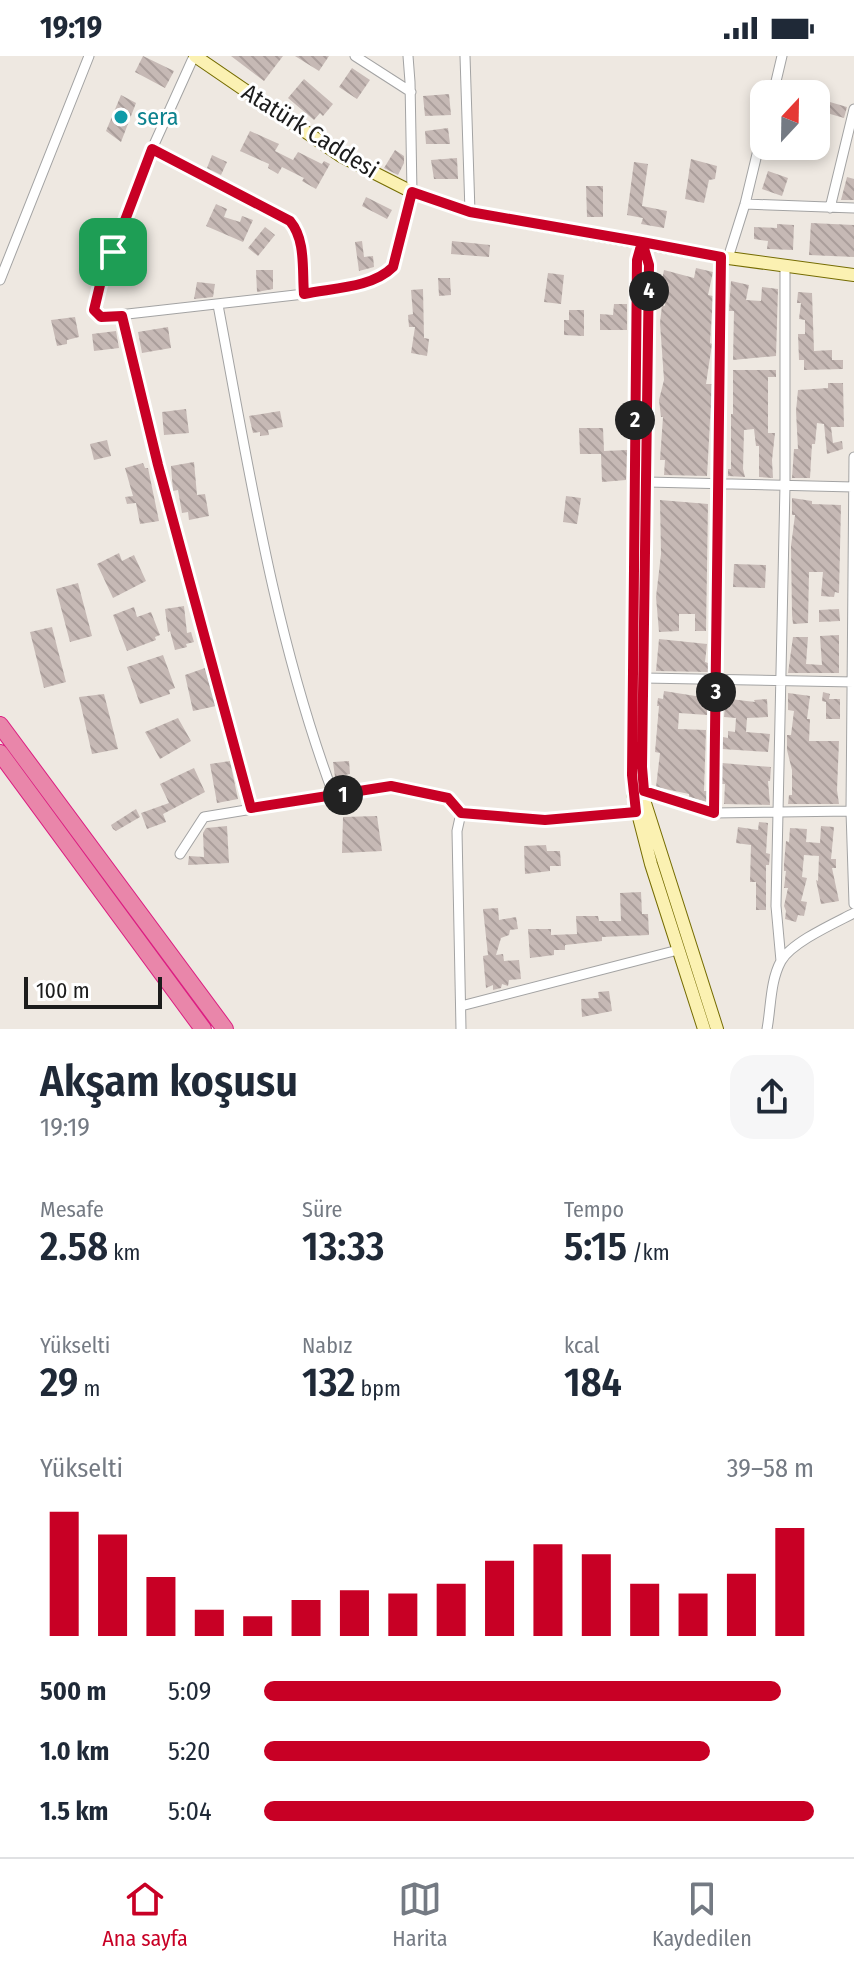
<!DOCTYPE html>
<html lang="tr">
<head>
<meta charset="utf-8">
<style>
	:root { --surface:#fff; --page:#f6f6f7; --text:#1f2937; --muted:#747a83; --line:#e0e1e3; --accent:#c80025 }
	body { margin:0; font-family:"Fira Sans Condensed",sans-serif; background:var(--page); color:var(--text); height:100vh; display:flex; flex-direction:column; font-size:30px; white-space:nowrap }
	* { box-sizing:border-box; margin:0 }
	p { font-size:26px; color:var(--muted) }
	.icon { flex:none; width:44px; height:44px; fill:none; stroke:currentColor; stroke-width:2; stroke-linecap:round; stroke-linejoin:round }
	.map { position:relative; height:973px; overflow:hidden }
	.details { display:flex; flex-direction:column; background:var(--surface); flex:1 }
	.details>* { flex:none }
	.needle { width:52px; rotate:22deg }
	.buttons { position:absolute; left:750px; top:24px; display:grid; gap:16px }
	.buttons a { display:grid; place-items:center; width:80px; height:80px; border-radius:16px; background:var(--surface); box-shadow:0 4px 12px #0003; font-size:40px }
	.scale { position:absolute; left:24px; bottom:20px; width:138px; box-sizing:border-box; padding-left:8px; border:4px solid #1c1c1c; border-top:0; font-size:22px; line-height:28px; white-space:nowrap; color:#1c1c1c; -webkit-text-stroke:6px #fff; paint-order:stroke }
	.pin { position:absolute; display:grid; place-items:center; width:68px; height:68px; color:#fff; margin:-34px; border-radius:16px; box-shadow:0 4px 12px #0006 }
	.km { position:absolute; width:40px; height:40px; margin:-20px; border-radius:50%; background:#222; color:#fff; font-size:22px; line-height:40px; text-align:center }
	.round { display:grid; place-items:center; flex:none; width:84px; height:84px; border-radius:24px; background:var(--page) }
	.headline { display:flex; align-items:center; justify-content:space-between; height:136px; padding:0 40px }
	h1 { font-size:44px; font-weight:600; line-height:60px }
	.figures { display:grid; grid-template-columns:repeat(3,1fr); gap:12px; height:136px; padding:8px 40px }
	.figures div { display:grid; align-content:center }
	.figures b { font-size:40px; font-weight:600 }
	.figures small { font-size:22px; font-weight:400 }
	.figures p { font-size:22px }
	.chart { height:224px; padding:16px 40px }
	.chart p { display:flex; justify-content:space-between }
	.chart svg { width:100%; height:144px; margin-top:8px; stroke:var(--accent); stroke-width:6 }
	ul { padding:0 40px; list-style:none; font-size:26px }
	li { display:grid; grid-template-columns:128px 96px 1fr; align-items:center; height:60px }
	li i { height:20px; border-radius:10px; background:var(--accent) }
	.status { display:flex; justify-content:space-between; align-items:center; height:56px; padding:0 40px; background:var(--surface); direction:ltr }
	.status svg { height:22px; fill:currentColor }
	.tab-bar { display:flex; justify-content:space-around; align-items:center; height:112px; border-top:2px solid var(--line); background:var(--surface); font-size:22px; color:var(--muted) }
	.tab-bar a { display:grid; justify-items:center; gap:4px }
	.tab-bar .selected { color:var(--accent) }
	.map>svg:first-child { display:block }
	.building { fill:url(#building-back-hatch) }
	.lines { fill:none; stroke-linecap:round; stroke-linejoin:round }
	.street-casing { stroke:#a3a3a3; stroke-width:11 }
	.secondary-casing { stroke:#756c02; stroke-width:14 }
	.highway-casing { stroke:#dc1e82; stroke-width:18 }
	.street { stroke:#fff; stroke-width:9 }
	.secondary { stroke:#fbf1b2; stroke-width:12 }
	.highway { stroke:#e986aa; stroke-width:16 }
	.route-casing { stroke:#fff; stroke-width:16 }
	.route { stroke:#c80025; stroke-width:10 }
	.culture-dot { fill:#0f9aa8; stroke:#fff; stroke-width:3 }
	.labels { text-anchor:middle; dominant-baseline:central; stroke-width:6; stroke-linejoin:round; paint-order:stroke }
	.culture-label { font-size:24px; fill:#0d838f; stroke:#fff; text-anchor:start }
	.street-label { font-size:24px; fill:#1c1c1c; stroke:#fff }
</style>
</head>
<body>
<div class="status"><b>19:19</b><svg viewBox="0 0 49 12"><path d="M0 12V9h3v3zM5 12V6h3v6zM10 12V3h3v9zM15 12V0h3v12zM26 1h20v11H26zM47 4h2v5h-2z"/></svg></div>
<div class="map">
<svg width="854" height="973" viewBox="0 0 854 973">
	<defs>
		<pattern id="building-back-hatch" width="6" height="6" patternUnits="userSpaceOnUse" patternTransform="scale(2)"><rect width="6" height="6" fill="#c6b9b5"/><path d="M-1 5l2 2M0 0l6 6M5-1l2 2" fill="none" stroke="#aa9e9b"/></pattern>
	</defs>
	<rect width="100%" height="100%" fill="#eee8e1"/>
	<!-- building -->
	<path class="building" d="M143,0l31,15 -9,17 -30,-16z
		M231,0h52l-19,25z
		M295,0h34l-10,15z
		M352,12l18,12 -13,19 -18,-12z
		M304,23l29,25 -10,12 -3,-3 -6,7 -26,-22z
		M449,38l2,21 -26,1 -2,-20z
		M121,39l15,8 -15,39 -15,-11z
		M823,44l24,7 -3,11 -24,-7z
		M448,72l2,16h-24l-1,-13z
		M250,75l29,13 -4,7 18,9 5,-8 24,12 2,-3 6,3 -14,25 -14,-8 2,-3 -22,-11 -4,7 -10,-6 1,-4 -29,-13z
		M395,94l9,6v7l-6,12 -14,-7z
		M212,99l15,7 -6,13 -14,-7z
		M457,102l1,21h-24l-3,-19z
		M691,103l26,7 -2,13 -6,1 -5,23 -19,-4z
		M634,106l14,2 -6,42 25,5 -3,17 -23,-4 2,-6 -16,-3z
		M768,115l20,7 -6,18 -20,-7z
		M847,121l7,2v21h-13z
		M586,130h17v31h-16z
		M366,141l26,13 -5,9 -25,-13z
		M216,148l11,5 -3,8 16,5 2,-6 11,4 -10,22 -37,-16z
		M811,167l43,2v32l-45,-2z
		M777,168l17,1 -1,25 -26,-1 1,-8 -14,-2v-12l23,1z
		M265,171l10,8 -17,21 -10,-8z
		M362,185l2,16 9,-1 1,11 -15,4 -4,-29z
		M452,185l38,4 -1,12 -38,-3z
		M696,212l17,4 -5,23 5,1 -3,47 2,1 -6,40h6l-5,92 -43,-1 1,-15h-5l3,-43h-2l-2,-17 5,-20 -4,-57 2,-18 3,1 -1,-25 -2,-1 2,-10 30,8z
		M256,214h17v19l-16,3z
		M548,217l16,2 -3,29 -17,-2z
		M438,222h12l1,17 -12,1z
		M731,225l18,4 -3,15 15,1 1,-14 16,2 -2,67 -43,4 1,-49h-5z
		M197,226l18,2 -2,13 -19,2z
		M423,233l1,49 5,1 -2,17 -16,-3 4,-26h-6l-1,-12 5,-1 -2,-24z
		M798,236l14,1 2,58 18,-1v10h11v9l-39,1v-10h-5l-1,-26h7v-14l-6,-1 2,-16h-4z
		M614,248h13v26h-27v-16l13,1z
		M569,254h15v26l-20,-1v-15h5z
		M75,261l4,20 -12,3v4l-10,2 -6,-26z
		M168,271l3,21 -29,5 -4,-21z
		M116,275l3,17 -25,3 -2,-17z
		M733,314h43v7h-8v56h7l-3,27 1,18 -14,-1v-31h-3l-2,-17 -10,1 -1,39 2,8 -17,-1v-7h3v-55h2z
		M828,327h15l1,44h-13l2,16 9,-2 1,8 -16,5 -3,-30 -7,-1 -2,21h-3l-2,34h-18l2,-29h4l-2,-38 2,-21 30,-2z
		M186,353l3,24 -25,2 -2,-23z
		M280,355l3,16 -15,3 1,5 -9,1v-4l-7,1 -4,-17z
		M579,372h24l1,23 23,-1 -1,30 -24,2 -1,-28h-21z
		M107,384l4,16 -17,4 -4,-16z
		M194,406l3,33 8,-1 4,22 -20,4 -1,-8 -6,1 -4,-23 -5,1 -2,-25z
		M143,407l2,5h3l11,53 -19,3 -4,-21 -9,1 -2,-7 8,-1 -8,-28z
		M566,440l15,2 -4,26 -14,-2z
		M792,442l20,3v3l29,1 -2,88 -4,-1 -1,5 -13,-1 2,-24h-14l-1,51 -15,1 -1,-9 -1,-69 4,-31h-3z
		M660,444l48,4 -2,127h-11v-17h-16v17l-20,1 -3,-35 5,-43z
		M119,497l3,8 12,-6 12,26 -33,17 -16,-34z
		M734,508l32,1 -1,23 -32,-1z
		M78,527l14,53 -22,6 -14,-53z
		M184,550l3,27 4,-1 3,10 -8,2 1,3 -12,3 -5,-19 -2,1 -3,-23z
		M134,551l3,10 14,-5 9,23 -5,2 1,3 -29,11 -14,-36z
		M839,553l1,12 -21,1v-12z
		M52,571l14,55 -22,6 -14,-56z
		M839,579v38h-51l5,-36h15l-2,27 16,1 -2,-29z
		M659,583l48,5 -2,18 3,1v9l-52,-1z
		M163,599l12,33 -6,2 1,4 -30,10 -13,-37z
		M205,612l11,38 -23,5 -8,-36z
		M664,635l44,7 -1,17 -28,-2 -1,16 28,1 -2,61h3v11l-18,-5v-3l-33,-7 4,-34 -5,-1 4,-46h-2l1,-8 5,1z
		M823,636l7,2 -1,5h11v20h-14v-17l-4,-1z
		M788,637l22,3 -3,23h3l-1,22h30l-2,49 2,14h-51l1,-9h3v-25l-5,-20v-15h4l3,-24 -6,-1z
		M104,638l14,55 -26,5 -13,-57z
		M730,643l25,3 -1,-2 13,-1 1,18 -21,1 -1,14 24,2 -2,18 -46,-3 1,-12 5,1v-7l7,1 1,-14 -12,-1 1,-12h5z
		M178,662l13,23 -31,18 -15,-27z
		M230,705l8,38 -21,4 -7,-39z
		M349,705l1,13 -15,3 -2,-15z
		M722,707l49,4 -1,14h-2l2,24 -46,-1 1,-20h-3z
		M194,712l11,24 -42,22 3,8 -19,7 -6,-16 28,-10 -9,-19z
		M136,753l4,8 -24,14 -3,-2 -2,-4z
		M377,760l5,35 -40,2 1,-36z
		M759,766l9,1 -2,30 4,1 -1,11h-3v45h-10v-28h-6l1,-37 -15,-2 2,-16 20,3z
		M227,770l2,37 -41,2 1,-9 15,1 -1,-24 3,-5z
		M821,770l13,1 -3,32h5v9h-4l7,33 -18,3 -5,-24 2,1 1,-25 -15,-1 -2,22 5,1 -6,23 6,1 -3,14 -6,-1 -2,7 -11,-3 1,-8 -2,-5 4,-18h-4l2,-17h-2v-7l2,-23 3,1 1,-14 17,1 -1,13 14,1z
		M546,789l1,6h13l1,15h-11v5l-25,3 -1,-28z
		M641,836l1,22h6l1,21 -47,2v4l-37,4v5h-11v5l-24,3 -2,-29h23v6l26,-1 -1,-18h22l1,5h22l-1,-28z
		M498,852l1,12 17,-3 2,12 -8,1 -1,5 -8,3 -5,17 7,-1 1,7 15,-1 2,19 -12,1 -1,6 -6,-2 -1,4 -8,2v-5l-7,3 -3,-32 5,-1 -5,-46z
		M609,935l3,20 -30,6 -1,-18 18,-1 -1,-6z"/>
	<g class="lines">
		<!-- street casing -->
		<g class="street-casing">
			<path id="street" d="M194,0l-42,93 -52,136 -6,25 7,7 203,-23 57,-11 23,-7 9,-9 19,-75 -2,-110 -2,-26
				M355,0l56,36
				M465,0l5,156
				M773,38l9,-38
				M152,93l138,72c16,19 12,49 14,73
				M745,148l109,4
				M830,152l24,-99
				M728,202l17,-54 19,-79
				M0,224l89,-224
				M218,249c31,165 57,334 116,491
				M122,260l36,149 93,343
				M854,401l-3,354 3,93
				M647,426l206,5
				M644,622l210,4
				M644,735l70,22 137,-2
				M714,757l7,-556
				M180,798l24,-37 187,-31 57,12 13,15 84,7 91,-8
				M781,905l-5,-55 9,-421v-218
				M461,950l217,-56
				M461,973l-4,-198 4,-18
				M767,973c4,-21 3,-48 14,-68 11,-19 54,-38 73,-48"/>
		</g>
		<!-- secondary casing -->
		<g class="secondary-casing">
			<path id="secondary" d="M195,0l146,100 71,36 58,20 251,45 133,18
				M642,186l7,23 -7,502 3,36 72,226
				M642,186l-5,18 -4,534 18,70 53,165"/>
		</g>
		<!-- highway casing -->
		<g class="highway-casing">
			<path id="highway" d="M0,669l225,304
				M0,697l203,276"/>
		</g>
		<!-- street -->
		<use href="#street" class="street"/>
		<!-- secondary -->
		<use href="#secondary" class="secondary"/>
		<!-- highway -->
		<use href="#highway" class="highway"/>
	</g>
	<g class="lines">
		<!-- route casing -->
		<g class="route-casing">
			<path id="route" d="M113,196l-13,33 -6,25 7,7 21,-1 36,149 93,343 140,-22 57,12 13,15 84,7 91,-8 -4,-37 5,-515 5,-18 79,15 -7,556 -70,-22 -2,-24 7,-502 -7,-23 -172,-30 -58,-20 -19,75c-21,21 -61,21 -89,27 -2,-25 2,-54 -14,-73l-138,-72 -39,103"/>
		</g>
		<!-- route -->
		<use href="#route" class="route"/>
	</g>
	<!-- markers -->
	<circle class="culture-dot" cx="121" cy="61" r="8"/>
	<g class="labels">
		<!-- culture labels -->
		<g class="culture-label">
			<text x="137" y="61">sera</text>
		</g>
		<!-- street labels -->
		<g class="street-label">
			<text transform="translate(310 75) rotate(32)">Atatürk Caddesi</text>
		</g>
	</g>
</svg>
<div class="buttons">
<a><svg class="needle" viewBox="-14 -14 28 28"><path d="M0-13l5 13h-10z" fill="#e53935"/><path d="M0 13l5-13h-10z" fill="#747a83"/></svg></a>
</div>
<div class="scale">100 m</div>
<div class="pin" style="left:113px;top:196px;background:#1e9e55"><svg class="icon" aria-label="arrive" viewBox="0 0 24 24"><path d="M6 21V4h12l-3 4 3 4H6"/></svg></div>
<b class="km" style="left:343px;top:739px">1</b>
<b class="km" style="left:635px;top:364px">2</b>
<b class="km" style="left:716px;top:636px">3</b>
<b class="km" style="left:649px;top:235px">4</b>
</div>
<section class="details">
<div class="headline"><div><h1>Akşam koşusu</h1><p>19:19</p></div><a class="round"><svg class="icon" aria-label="share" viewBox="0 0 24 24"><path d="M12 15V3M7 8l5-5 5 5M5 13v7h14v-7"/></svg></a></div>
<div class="figures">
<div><p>Mesafe</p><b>2.58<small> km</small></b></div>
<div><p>Süre</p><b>13:33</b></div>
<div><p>Tempo</p><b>5:15<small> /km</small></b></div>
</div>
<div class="figures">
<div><p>Yükselti</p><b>29<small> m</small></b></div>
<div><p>Nabız</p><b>132<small> bpm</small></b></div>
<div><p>kcal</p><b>184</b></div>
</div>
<div class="chart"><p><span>Yükselti</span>39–58 m</p>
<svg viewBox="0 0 160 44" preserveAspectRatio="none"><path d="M5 44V6M15 44V13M25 44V26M35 44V36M45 44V38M55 44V33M65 44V30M75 44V31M85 44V28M95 44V21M105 44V16M115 44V19M125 44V28M135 44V31M145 44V25M155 44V11"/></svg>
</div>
<ul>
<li><b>500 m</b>5:09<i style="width:94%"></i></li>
<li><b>1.0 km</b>5:20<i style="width:81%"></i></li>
<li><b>1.5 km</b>5:04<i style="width:100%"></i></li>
</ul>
</section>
<nav class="tab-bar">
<a class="selected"><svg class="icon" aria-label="home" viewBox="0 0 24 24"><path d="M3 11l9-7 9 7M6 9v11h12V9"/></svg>Ana sayfa</a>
<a><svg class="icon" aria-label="map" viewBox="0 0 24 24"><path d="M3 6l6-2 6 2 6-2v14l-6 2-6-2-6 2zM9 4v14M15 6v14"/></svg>Harita</a>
<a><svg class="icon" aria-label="saved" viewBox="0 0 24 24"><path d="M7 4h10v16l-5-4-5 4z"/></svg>Kaydedilen</a>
</nav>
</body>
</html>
